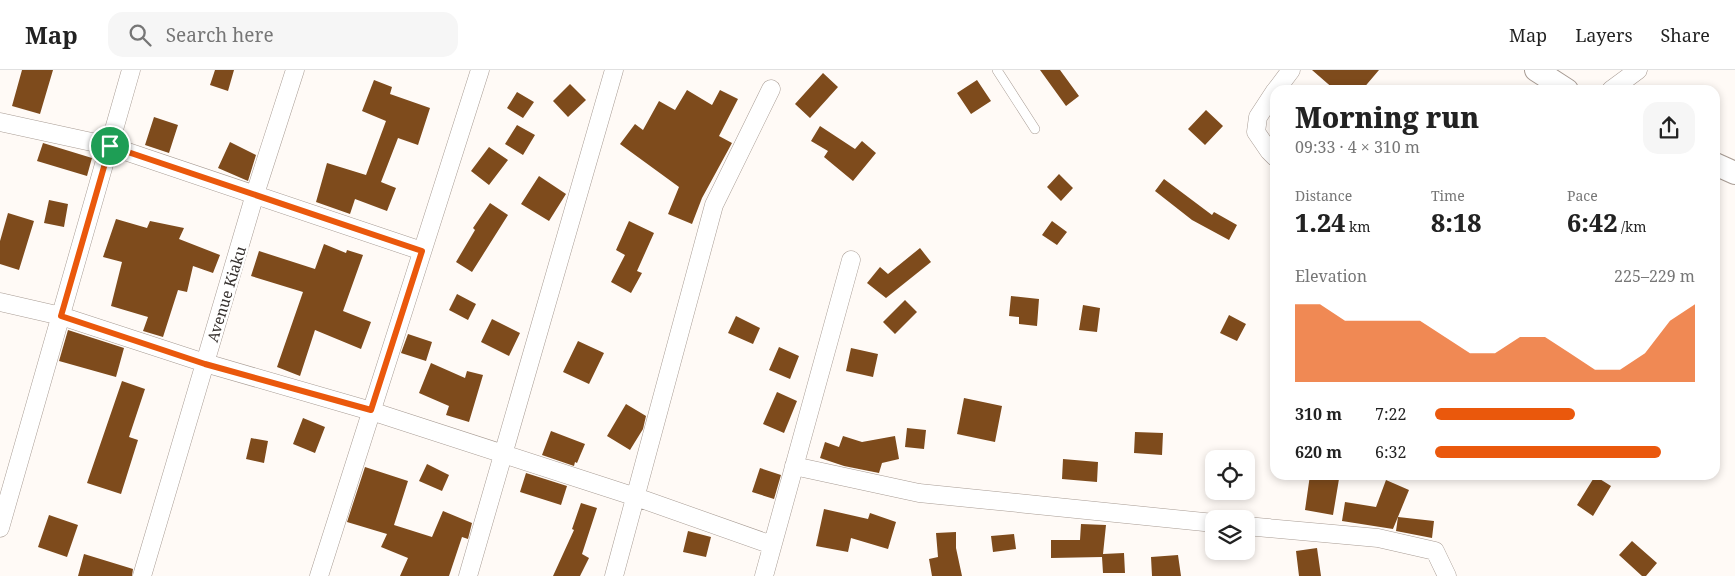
<!DOCTYPE html>
<html lang="en">
<head>
<meta charset="utf-8">
<style>
	:root { --surface:#fff; --page:#f6f6f6; --text:#222; --muted:#767676; --line:#e0e0e0; --accent:#ea580c }
	body { margin:0; font-family:"Noto Serif",serif; background:var(--page); color:var(--text); height:100vh; display:flex; flex-direction:column; font-size:19px; white-space:nowrap }
	* { box-sizing:border-box; margin:0 }
	p { font-size:16px; color:var(--muted) }
	.icon { flex:none; width:28px; height:28px; fill:none; stroke:currentColor; stroke-width:2; stroke-linecap:round; stroke-linejoin:round }
	.map { position:relative; flex:1; overflow:hidden }
	.panel { position:absolute; left:1270px; top:15px; width:450px; height:395px; display:flex; flex-direction:column; background:var(--surface); border-radius:15px; box-shadow:0 2px 8px #0003 }
	.panel>* { flex:none }
	.controls { position:absolute; left:1205px; top:380px; display:grid; gap:10px }
	.controls a { display:grid; place-items:center; width:50px; height:50px; border-radius:10px; background:var(--surface); box-shadow:0 2px 8px #0003; font-size:25px }
	.pin { position:absolute; display:grid; place-items:center; width:42px; height:42px; color:#fff; margin:-21px; border:2px solid #fff; border-radius:50%; box-shadow:0 1px 5px #0007 }
	.round { display:grid; place-items:center; flex:none; width:52px; height:52px; border-radius:15px; background:var(--page) }
	.head { display:flex; align-items:center; justify-content:space-between; height:85px; padding:0 25px }
	h1 { font-size:28px; font-weight:800; line-height:38px }
	.metrics { display:grid; grid-template-columns:repeat(3,1fr); gap:8px; height:85px; padding:5px 25px }
	.metrics div { display:grid; align-content:center }
	.metrics b { font-size:25px; font-weight:800 }
	.metrics small { font-size:14px; font-weight:400 }
	.metrics p { font-size:14px }
	.chart { height:140px; padding:10px 25px }
	.chart p { display:flex; justify-content:space-between }
	.chart svg { width:100%; height:90px; margin-top:5px; fill:var(--accent); opacity:.7 }
	ul { padding:0 25px; list-style:none; font-size:16px }
	li { display:grid; grid-template-columns:80px 60px 1fr; align-items:center; height:38px }
	li i { height:12px; border-radius:6px; background:var(--accent) }
	header { display:flex; align-items:center; gap:30px; box-sizing:border-box; height:70px; padding:0 25px; background:var(--surface); border-bottom:1px solid var(--line) }
	header strong { font-size:24px }
	nav { display:flex; gap:28px; margin-inline-start:auto; font-size:18px }
	.search { width:350px; height:45px; background:var(--page); display:flex; align-items:center; gap:12px; box-sizing:border-box; padding:0 18px; border-radius:15px; color:var(--muted); font-size:19px }
	.map>svg:first-child { display:block }
	.building { fill:#7e4b1c }
	.lines { fill:none; stroke-linecap:round; stroke-linejoin:round }
	.service-casing { stroke:#a89c94; stroke-width:10 }
	.minor-casing { stroke:#a89c94; stroke-width:19 }
	.tertiary-casing { stroke:#a89c94; stroke-width:24 }
	.service { stroke:#fff; stroke-width:9 }
	.minor { stroke:#fff; stroke-width:18 }
	.tertiary { stroke:#fff; stroke-width:22 }
	.route-casing { stroke:#fff; stroke-width:10 }
	.route { stroke:#ea580c; stroke-width:6 }
	.labels { text-anchor:middle; dominant-baseline:central; stroke-width:5; stroke-linejoin:round; paint-order:stroke }
	.street-label { font-size:15px; fill:#35302d; stroke:#fff }
</style>
</head>
<body>
<header>
<strong>Map</strong>
<div class="search"><svg class="icon" aria-label="search" viewBox="0 0 24 24"><circle cx="10" cy="10" r="6"/><path d="M15 15l6 6"/></svg>Search here</div>
<nav><a>Map</a><a>Layers</a><a>Share</a></nav>
</header>
<div class="map">
<svg width="1735" height="506" viewBox="0 0 1735 506">
	<rect width="100%" height="100%" fill="#fffaf6"/>
	<!-- building -->
	<path class="building" d="M22,0h31l-13,44 -28,-8z
		M215,0h19l-6,21 -18,-6z
		M1040,0h20l19,26 -13,10z
		M1312,0h67l-17,20h-27z
		M823,3l15,14 -28,31 -15,-14z
		M374,10l18,7 -2,7 40,14 -12,37 -20,-7 -17,44 15,6 -9,23 -32,-12 -5,15 -34,-12 11,-39 39,12 20,-54 -24,-10z
		M977,10l14,21 -20,13 -14,-21z
		M570,14l16,16 -18,17 -15,-16z
		M687,20l25,15 8,-15 18,9 -19,37 13,7 -30,55 -10,26 -24,-10 11,-27 -59,-43 15,-20 8,6 16,-29 16,9z
		M517,22l17,10 -11,16 -16,-10z
		M1206,40l17,16 -18,19 -17,-16z
		M154,47l24,8 -9,28 -24,-8z
		M517,55l18,10 -12,20 -18,-11z
		M820,56l35,23 7,-8 14,12 -23,28 -29,-24 4,-6 -17,-10z
		M230,72l26,13 -8,26 -30,-13z
		M43,73l49,15 -5,18 -50,-15z
		M489,77l19,13 -19,25 -18,-14z
		M1059,104l14,14 -12,13 -14,-14z
		M539,106l27,18 -17,27 -28,-17z
		M1164,109l48,36 2,-3 23,13 -8,15 -37,-20 -37,-29z
		M49,130l19,4 -4,23 -20,-4z
		M490,133l18,12 -36,57 -16,-10 19,-32 -2,-2z
		M8,143l26,8 -15,49 -19,-6v-23z
		M116,149l31,9 3,-7 34,7 -5,11 41,16 -7,18 -20,-7 -6,26 -9,-2 -15,47 -20,-6 5,-14 -37,-11 11,-44 -19,-5z
		M629,151l25,12 -17,38 5,2 -11,20 -20,-11 14,-27 -9,-5z
		M1052,151l15,11 -10,13 -15,-10z
		M324,174l22,9 1,-3 16,5 -20,56 28,11 -10,27 -46,-19 -15,46 -23,-9 26,-75 -52,-16 8,-25 56,18z
		M920,178l11,14 -45,36 -19,-15 13,-16 8,7z
		M457,224l19,10 -8,16 -19,-10z
		M1011,226l28,3 -2,27 -18,-2v-7l-10,-1z
		M905,230l12,12 -22,22 -12,-12z
		M1083,235l17,3 -3,24 -18,-2z
		M1229,245l17,9 -9,17 -17,-8z
		M736,246l24,12 -7,16 -25,-11z
		M492,249l28,14 -11,23 -28,-14z
		M68,260l56,18 -8,29 -57,-16z
		M408,264l24,8 -6,19 -25,-8z
		M578,271l26,12 -15,31 -26,-12z
		M779,277l20,9 -9,23 -21,-9z
		M851,278l27,6 -5,23 -27,-6z
		M431,293l34,15 2,-7 16,4 -14,47 -23,-7 3,-9 -30,-13z
		M122,311l23,8 -16,48 9,3 -17,54 -34,-11z
		M777,322l20,9 -13,32 -21,-9z
		M964,328l38,8 -7,36 -38,-8z
		M626,334l20,12 -3,13 -13,21 -23,-14z
		M303,348l22,9 -10,26 -22,-9z
		M907,358l19,2 -2,19 -19,-2z
		M551,361l34,13 -8,19 -2,-1 -1,4 -32,-11z
		M1135,362l28,1 -1,22 -28,-2z
		M843,366l19,6 33,-6 4,23 -17,4 -3,10 -35,-7 -24,-8 5,-16 14,5z
		M251,368l17,3 -4,22 -18,-4z
		M1063,389l35,3 -1,20 -35,-3z
		M427,394l22,11 -7,16 -23,-10z
		M365,397l43,14 -14,44 38,12 11,-26 29,12 -4,16 -6,-2 -13,39h-49l8,-18 -27,-11 6,-13 -40,-12z
		M760,398l21,7 -7,24 -22,-7z
		M526,403l41,13 -6,19 -41,-13z
		M1310,405l29,4 -6,36 -28,-5z
		M1595,406l16,10 -18,30 -16,-11z
		M1386,410l23,10 -16,39 -51,-8 3,-19 31,5z
		M581,433l16,5 -15,46 7,4 -9,18h-27l21,-46 -2,-1z
		M824,439l44,10 2,-6 26,9 -8,27 -37,-11 -3,14 -32,-6z
		M49,445l29,10 -11,32 -29,-10z
		M1398,447l36,4 -2,17 -36,-7z
		M1081,454l25,1 -3,29 21,-1 1,20h-22l-1,-16 -51,1v-18h29z
		M688,461l23,6 -5,20 -23,-5z
		M956,462v16l6,28h-30l-3,-17 9,-2 -2,-24z
		M1014,464l2,15 -23,3 -2,-16z
		M1632,471l25,22 -11,13h-4l-23,-21z
		M1317,478l4,28h-22l-3,-25z
		M84,484l49,15 -1,7h-54z
		M1178,485l3,21h-29l-1,-19z"/>
	<g class="lines">
		<!-- service casing -->
		<g class="service-casing">
			<path id="service" d="M997,0l38,59"/>
		</g>
		<!-- minor casing -->
		<g class="minor-casing">
			<path id="minor" d="M1276,20l15,-20
				M1611,20l27,-20
				M1275,21l-17,26 -2,15 13,19 6,6
				M0,52l110,24 312,105
				M0,232l61,14 144,47 166,48 265,86 136,48
				M794,396l125,27 295,30
				M1246,456l132,12 57,13 12,25
				M0,458l131,-458
				M142,506l113,-382 40,-124
				M319,506l161,-506
				M468,506l146,-506
				M614,506l100,-371 57,-116
				M764,506l87,-316"/>
		</g>
		<!-- tertiary casing -->
		<g class="tertiary-casing">
			<path id="tertiary" d="M1536,0l31,20
				M1715,94l20,9"/>
		</g>
		<!-- service -->
		<use href="#service" class="service"/>
		<!-- minor -->
		<use href="#minor" class="minor"/>
		<!-- tertiary -->
		<use href="#tertiary" class="tertiary"/>
	</g>
	<g class="lines">
		<!-- route casing -->
		<g class="route-casing">
			<path id="route" d="M110,76l312,105 -51,159 -166,-46 -144,-48z"/>
		</g>
		<!-- route -->
		<use href="#route" class="route"/>
	</g>
	<g class="labels">
		<!-- street labels -->
		<g class="street-label">
			<text transform="translate(226 224) rotate(-73)">Avenue Kiaku</text>
		</g>
	</g>
</svg>
<div class="controls">
<a><svg class="icon" aria-label="locate" viewBox="0 0 24 24"><circle cx="12" cy="12" r="6"/><path d="M12 2v4M12 18v4M2 12h4M18 12h4"/></svg></a>
<a><svg class="icon" aria-label="layers" viewBox="0 0 24 24"><path d="M12 4l9 5-9 5-9-5zM3 14l9 5 9-5"/></svg></a>
</div>
<div class="pin" style="left:110px;top:76px;background:#1e9e55"><svg class="icon" aria-label="arrive" viewBox="0 0 24 24"><path d="M6 21V4h12l-3 4 3 4H6"/></svg></div>
<section class="panel">
<div class="head"><div><h1>Morning run</h1><p>09:33 · 4 × 310 m</p></div><a class="round"><svg class="icon" aria-label="share" viewBox="0 0 24 24"><path d="M12 15V3M7 8l5-5 5 5M5 13v7h14v-7"/></svg></a></div>
<div class="metrics">
<div><p>Distance</p><b>1.24<small> km</small></b></div>
<div><p>Time</p><b>8:18</b></div>
<div><p>Pace</p><b>6:42<small> /km</small></b></div>
</div>
<div class="chart"><p><span>Elevation</span>225–229 m</p>
<svg viewBox="0 0 160 44" preserveAspectRatio="none"><path d="M0 44V6L10 6L20 14L30 14L40 14L50 14L60 22L70 30L80 30L90 22L100 22L110 30L120 38L130 38L140 30L150 14L160 6V44z"/></svg>
</div>
<ul>
<li><b>310 m</b>7:22<i style="width:54%"></i></li>
<li><b>620 m</b>6:32<i style="width:87%"></i></li>
</ul>
</section>
</div>
</body>
</html>
